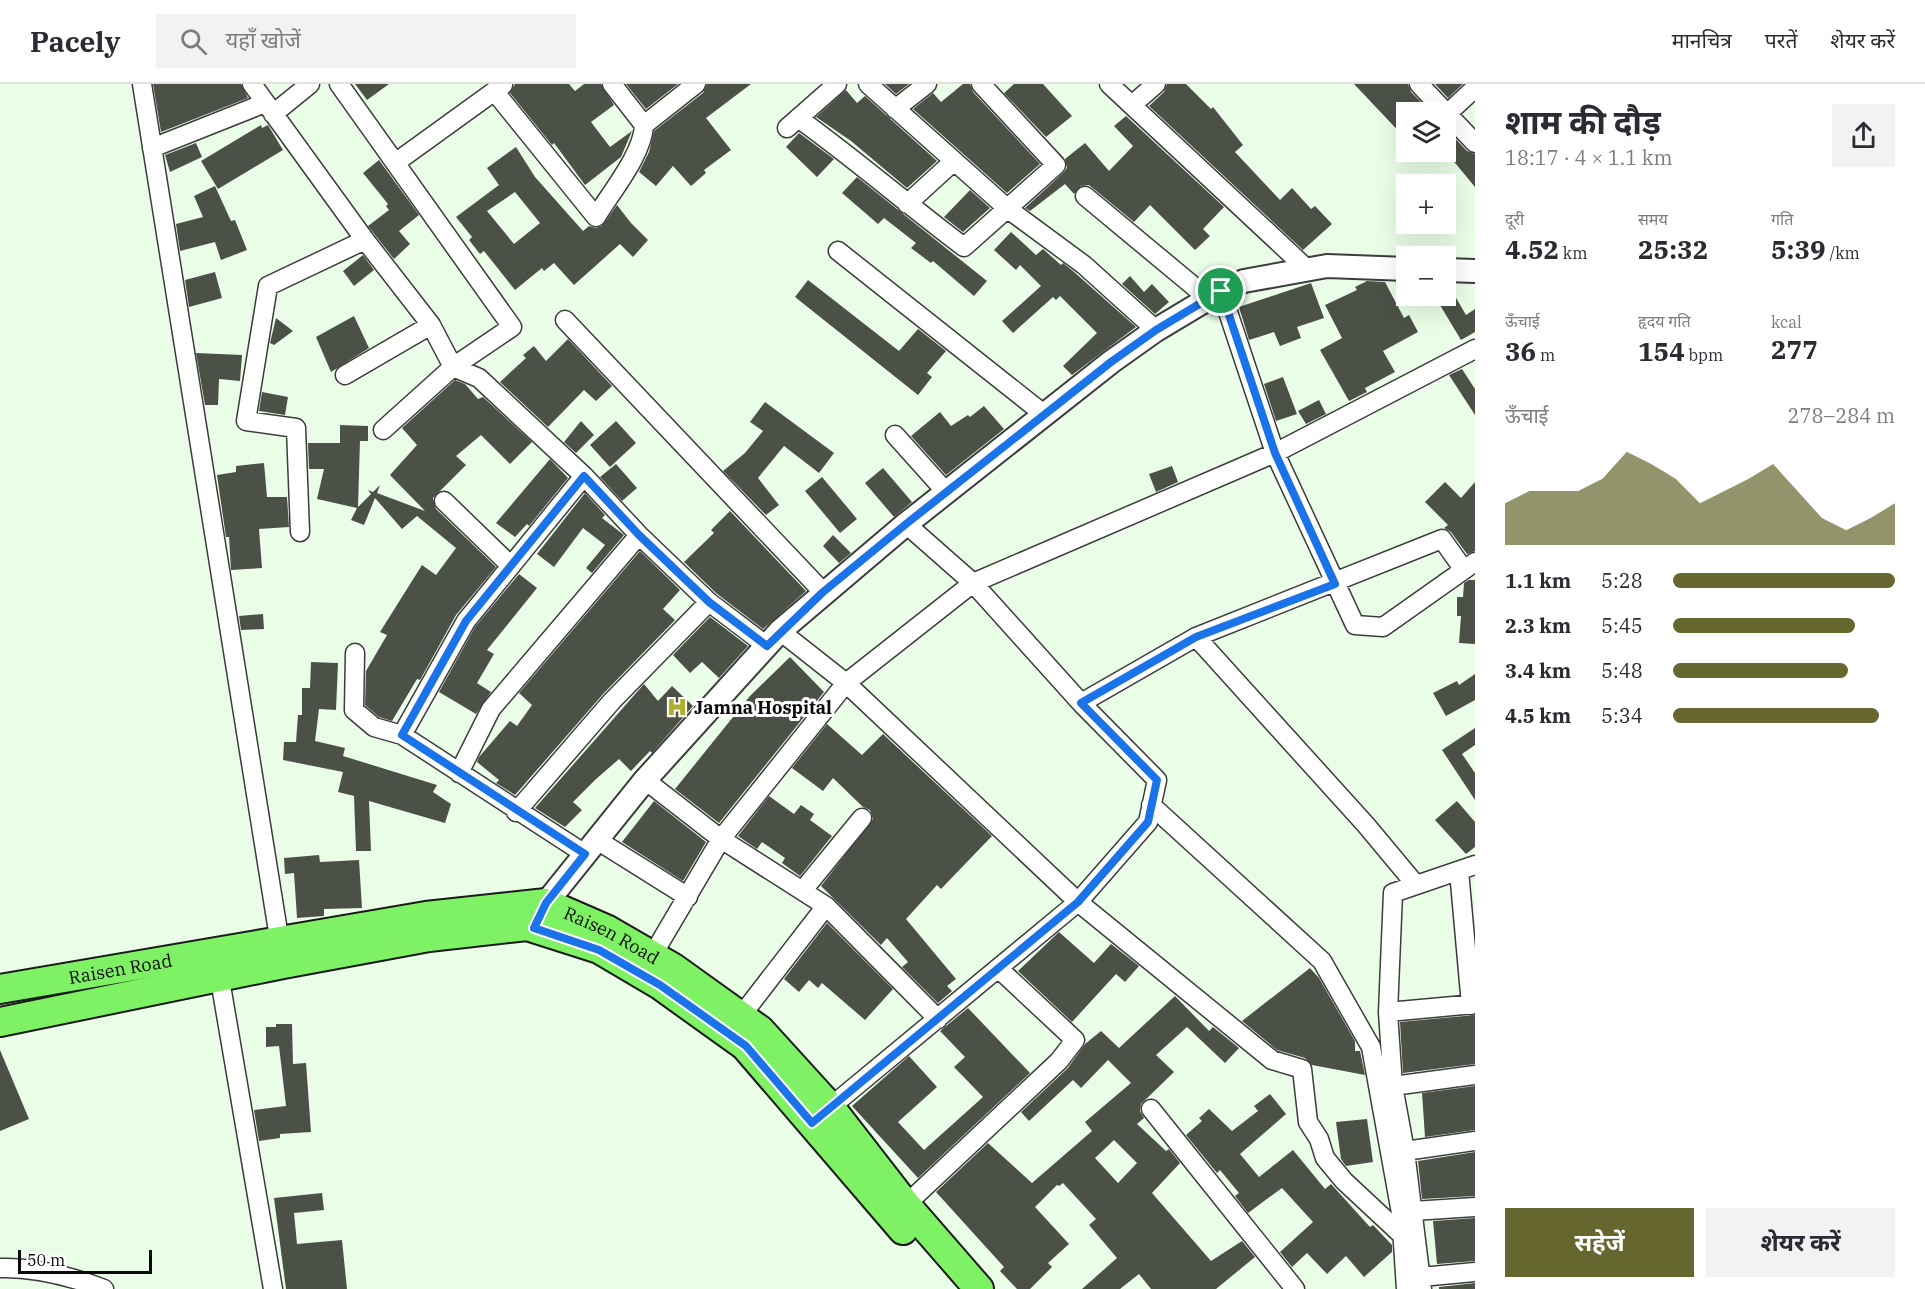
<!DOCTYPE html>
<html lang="hi">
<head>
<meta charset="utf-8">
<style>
	:root { --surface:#fff; --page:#f2f2f3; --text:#2b2b33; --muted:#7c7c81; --line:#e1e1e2; --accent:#66672f }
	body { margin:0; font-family:"IBM Plex Serif","Noto Sans Devanagari",serif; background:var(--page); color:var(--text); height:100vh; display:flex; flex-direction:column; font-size:22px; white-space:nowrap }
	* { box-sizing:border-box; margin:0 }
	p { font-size:20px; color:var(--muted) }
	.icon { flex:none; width:33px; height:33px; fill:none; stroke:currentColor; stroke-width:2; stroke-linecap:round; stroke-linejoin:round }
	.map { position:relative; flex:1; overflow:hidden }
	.panel { display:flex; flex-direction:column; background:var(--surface); width:450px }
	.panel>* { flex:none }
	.tools { position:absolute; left:1396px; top:18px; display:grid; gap:12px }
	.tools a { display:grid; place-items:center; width:60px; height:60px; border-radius:0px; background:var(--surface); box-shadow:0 6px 24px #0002; font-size:30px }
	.scale { position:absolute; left:18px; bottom:15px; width:134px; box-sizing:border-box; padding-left:6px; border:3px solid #090909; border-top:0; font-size:16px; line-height:21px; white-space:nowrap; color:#090909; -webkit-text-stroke:4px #fff; paint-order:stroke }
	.pin { position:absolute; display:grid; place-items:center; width:51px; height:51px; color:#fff; margin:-26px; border:3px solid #fff; border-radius:50%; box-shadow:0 2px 6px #0007 }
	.round { display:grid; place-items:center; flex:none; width:63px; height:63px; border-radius:0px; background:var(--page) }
	.summary { display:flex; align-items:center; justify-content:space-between; height:102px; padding:0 30px }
	h1 { font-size:33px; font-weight:700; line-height:45px }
	.stats { display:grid; grid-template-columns:repeat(3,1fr); gap:9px; height:102px; padding:6px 30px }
	.stats div { display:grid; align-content:center }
	.stats b { font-size:26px; font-weight:700 }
	.stats small { font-size:16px; font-weight:400 }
	.stats p { font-size:16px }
	.chart { height:168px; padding:12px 30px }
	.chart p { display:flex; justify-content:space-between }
	.chart svg { width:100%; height:108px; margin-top:6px; fill:var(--accent); opacity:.7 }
	.action { display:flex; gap:12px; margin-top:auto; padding:12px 30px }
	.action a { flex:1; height:69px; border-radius:0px; background:var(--accent); color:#fff; font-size:24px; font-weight:700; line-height:69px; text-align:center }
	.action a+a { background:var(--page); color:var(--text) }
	ul { padding:0 30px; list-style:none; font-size:20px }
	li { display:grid; grid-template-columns:96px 72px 1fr; align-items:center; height:45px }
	li i { height:15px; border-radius:8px; background:var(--accent) }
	header { display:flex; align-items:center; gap:36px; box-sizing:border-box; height:84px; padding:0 30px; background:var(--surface); border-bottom:2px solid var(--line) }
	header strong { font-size:28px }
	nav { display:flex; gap:33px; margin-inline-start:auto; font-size:21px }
	.search { width:420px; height:54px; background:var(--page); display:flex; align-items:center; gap:15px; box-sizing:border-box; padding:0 21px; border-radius:0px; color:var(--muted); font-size:22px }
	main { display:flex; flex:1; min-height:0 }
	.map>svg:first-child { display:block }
	.building { fill:#4c5147; fill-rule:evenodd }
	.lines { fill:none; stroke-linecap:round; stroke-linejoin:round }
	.minor-casing { stroke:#3c3c3c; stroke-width:21 }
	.tertiary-casing { stroke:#3c3c3c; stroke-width:26 }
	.primary-casing { stroke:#1a1a1a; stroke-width:32 }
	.minor { stroke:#fff; stroke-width:18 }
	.tertiary { stroke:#fff; stroke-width:22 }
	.primary { stroke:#7ef164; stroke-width:28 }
	.route-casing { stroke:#fff; stroke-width:12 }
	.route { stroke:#1a73e8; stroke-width:8 }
	.labels { text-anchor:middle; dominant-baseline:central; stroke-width:6; stroke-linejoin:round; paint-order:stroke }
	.poi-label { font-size:18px; font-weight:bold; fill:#090909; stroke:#fff; text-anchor:start }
	.street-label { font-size:18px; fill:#090909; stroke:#fff }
</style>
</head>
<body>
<header>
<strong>Pacely</strong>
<div class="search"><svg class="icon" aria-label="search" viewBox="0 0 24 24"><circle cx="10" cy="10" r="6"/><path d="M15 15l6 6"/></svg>यहाँ खोजें</div>
<nav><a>मानचित्र</a><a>परतें</a><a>शेयर करें</a></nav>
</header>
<main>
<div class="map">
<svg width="1475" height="1205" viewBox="0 0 1475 1205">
	<rect width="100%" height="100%" fill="#eafee7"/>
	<!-- building -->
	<path class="building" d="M153,0h88l7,14 -87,34z
		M355,0h34l-22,16z
		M569,0l6,7 9,-7h17l13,21 -23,17 19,25 22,-16 -11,26 -36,28 -31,-42 -2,2 -42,-52 5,-9z
		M626,0h52l-32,25z
		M707,0h44l-45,34 25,32 -27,20 2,3 -15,13 -18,-20 -17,20 -17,-14 10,-20 5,-21 49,-38z
		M885,0h24l-13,10z
		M963,0h7l3,8 67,72 -33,29 -94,-84 20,-16 8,9z
		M1014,0h29l29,32 -26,21 -42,-44z
		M1167,0h19l25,25 2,-2 30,38 -8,7 45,48 12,-12 19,21 4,-3 17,18 -29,26 -154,-144 15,-14z
		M1354,0h54l3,8 20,20h-24v28z
		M1435,0h28l-15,14z
		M846,6l11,13 8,-7 72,65 -30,27 -56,-47 -35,-24z
		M1126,32l98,91 -21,22 7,7 -15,14 -45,-45 -16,17 -45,-37 -8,1 -7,8 -9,-10 -35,27 -5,-3 38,-35 4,-5 -2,-9 20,-16 24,28 24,-25 -19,-20z
		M261,41l1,3 6,-3 15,25 -65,39 -17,-28z
		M1446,45l21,22 8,3v33l-29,-35z
		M799,49l35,26 -17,18 -31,-30z
		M196,59l6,14 -32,15 -5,-17z
		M516,63l19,30 48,54 6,-5 7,2 6,-2 15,-21 14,18 17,17 -15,17 -13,-13 -46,41 -20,-22 -10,8 -2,-3 -27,22 -31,-39 -4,3 -11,-14 3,-3 -16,-20 43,-32 -12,-17zM515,108l25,31 -26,21 -27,-33z
		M379,76l40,55 -20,16 11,13 -16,15 -26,-33 21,-16 -3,-4 2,-2 -25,-31z
		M857,93l130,104 -13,15 -41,-35 -2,2 -20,-15 5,-5 -32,-25 -6,6 -36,-31z
		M215,102l16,35 4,-1 12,30 -26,10 -6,-18 -35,9 -4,-27 27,-7 -9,-21z
		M970,106l20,18 -27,24 -19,-15z
		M1011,148l25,23 7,-6 18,16 2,-2 10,8 63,56 -64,48 -9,-9 34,-33 -37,-37 -4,4 -3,-3 -40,36 -11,-12 39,-35 -21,-21 -4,5 -22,-20z
		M363,171l11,15 -20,16 -11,-15z
		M215,188l7,26 -33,9 -4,-27z
		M1130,192l14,16 8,-8 17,18 -14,12 -33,-30z
		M808,196l91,71 19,-22 28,22 -19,22 5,4 -14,18 -123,-98z
		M1367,197l18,1 19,36 5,-3 9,17 -35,19 12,21 -30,16 2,4 -18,9 -29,-51 22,-12 -17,-33 32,-15 -2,-3z
		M1311,199l13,35 -27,9 4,11 -21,8 -6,-14 -25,8 -10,-33z
		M1455,212l11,19 9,-6v23l-14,8 -21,-35z
		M354,232l15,32 -38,24 -15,-35z
		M276,234l17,13 -19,14 -4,-2z
		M568,255l44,47 -16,15 -12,-11 -36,37 -48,-45 26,-24 -3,-3 11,-9 12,15z
		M196,269l46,2 -2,26 -21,-2 -1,26h-13z
		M1462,285l13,20v26l-26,-40z
		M1283,293l14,37 -21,7 -12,-37z
		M455,296l10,4 13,15 5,-2 49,45 -22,22 -29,-29 -25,21 10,9 -33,33 3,11 60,58 -40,48 -36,65 -3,-1 -25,42 -13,-4 -14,-12 1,-34 21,-36 -7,-3 42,-67 14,10 20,-27 -39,-32 -15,13 -27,-31 -11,27 -13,-5 6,-12 -40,-9 7,-30h-15l-1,-26h32v-18l28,1v15h-8l-2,66 13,-13 -3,-4 5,2 7,-7 -3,8 48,18 -35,-36 27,-30 -15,-17z
		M262,308l26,5 -3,18 -26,-4z
		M1319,316l7,14 -20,10 -8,-13z
		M765,318l69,51 -15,20 -35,-27 -26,32 21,27 -13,10 -43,-44 22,-18 18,-22 -13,-9z
		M984,322l20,23 -58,46 -35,-39 29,-24 11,14 17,-11 2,2z
		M581,337l13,14 -18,18 -12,-11z
		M616,337l20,22 -26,24 -20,-22z
		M550,375l18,19 -39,48 -2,-2 -12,13 -19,-14z
		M264,379l3,34h20l2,30 -30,2 3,39 -31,2 -2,-33h-3l-9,-62 19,-3v-6z
		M616,380l21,24 -15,13 -22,-24z
		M1172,382l6,16 -22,10 -7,-18z
		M883,384l29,34 -18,15 -29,-34z
		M822,393l35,42 -17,14 -35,-42z
		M1445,398l16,16 14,-16v69l-8,3 -16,-22 -7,-4 4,-3 -23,-23z
		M585,409l20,22 -3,3 22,17 -32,38 -6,-5 19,-23 -22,-17 -29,39 -17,-13z
		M730,427l76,80 -43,38 -47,-36 -32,-31 30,-29 -3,-3z
		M833,451l18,18 -12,10 -16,-17z
		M640,467l40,39 -17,19 12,11 -71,73 -89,102 -19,-12 3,-3 -22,-18 2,-5 31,-36 7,5 15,-21 -13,-12z
		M519,490l18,14 -50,62 7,4 -17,29 14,9 -15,22 -37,-22 36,-65z
		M1469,496h6v64l-16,-1 2,-27h-4v-19h6l1,-14z
		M263,530l1,15 -23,1 -2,-14z
		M710,533l38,29 -29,32 -17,-16 -12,11 -17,-18z
		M790,573l34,35 -105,131 -44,-34 75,-93z
		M311,578l27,1 -2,47 -17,-1 -4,32 30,7 -2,8 94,29 -4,7 18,12 -6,19 -76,-22 2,50h-15l-2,-55 -16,-4 5,-20 -60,-12 1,-18h12l2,-27h4v-27h8z
		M1475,590v26l-29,16 -13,-23 24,-12 2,4z
		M644,600l14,17 14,-15 21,20 -41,47 -2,-2 -19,20 -12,-12 -24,21 -22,22 9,8 -17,17 -30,-19z
		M827,640l35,31 21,-21 109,102 -51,53 -4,-4 -31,34 50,60 -9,7 5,5 -14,12 -36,-36 6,-5 -21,-24 -6,7 -60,-59 52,-67 -3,-9 -7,-3 -30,-29 -10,13 -31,-23z
		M1475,644v17l-13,9 13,19v27l-33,-50z
		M769,712l25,18 7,-9 13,9 -4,6 22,16 -32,40 -18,-13 3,-5 -23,-16 -5,7 -19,-13z
		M654,717l52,41 -23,39 -61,-39z
		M1457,717l18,21v25l-9,7 -31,-34z
		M319,771l1,7 39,-2 3,48 -38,1v7l-27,2 -3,-45 -9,1 -1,-16z
		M827,839l66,66 -28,31 -43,-37 -4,5 -9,-8 -10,12 -15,-13z
		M1059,848l35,31 17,-19 28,22 -14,16 -9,-8 -44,48 -54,-51z
		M1310,884l9,10 36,63v10h5l5,24 -53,-10 -7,-7 -28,-8 -35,-29z
		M1175,912l34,35 4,-4 26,21 -14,15 -38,-36 -31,28 18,17 -33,32 -1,7 4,7 -7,6 29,27 3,-2 11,14 -28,30 59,68 31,-20 13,16 -39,32h-65l-12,-15 -19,15h-38l35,-31 -28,-33 7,-6 -33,-36 -4,3 -2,-1 -22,22 34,37 -21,19 4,4 -22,22h-13l-17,-18 4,-4 -68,-75 52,-49 44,40 60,-52 -7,-9 46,-39 -23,-23 -27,28 -8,-8 -44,41 -8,-9 46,-43 18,-25 16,-13 18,17zM1114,1056l23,23 -19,20 -23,-25z
		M968,924l62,65 -112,105 -66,-72 57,-50 28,31 -39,35 26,28 59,-53 -29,-30 11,-10 -25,-26z
		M1475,931v49l-72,9 -3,-51z
		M276,940h16l1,40 13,-1 5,69 -31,2v4l-21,3 -5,-31 32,-4 -7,-60 -13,1v-20h10z
		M0,966l29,69 -29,12z
		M1475,1002v44l-50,7 -3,-44z
		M1270,1010l16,20 -46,40 19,23 34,-27 32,39 6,-5 39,43 3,-2 19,20v7l-28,25 -18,-21 -19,18 -20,-21 -15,14 -12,-15 33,-30 -31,-34 -34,25 -13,-17 4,-3 -19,-23 -3,3 -31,-38 16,-14 -3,-3 10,-9 23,22 26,-20 -4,-5z
		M1367,1035l6,43 -27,4 -5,-7 -5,-37z
		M1475,1068v44l-53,3 -4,-38z
		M322,1109l2,17 -30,3 3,31 45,-4 5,49h-61l-12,-91z
		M1475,1134v43l-38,3 -4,-43z
		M1475,1199v6h-36v-2z"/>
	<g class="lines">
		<!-- minor casing -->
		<g class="minor-casing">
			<path id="minor" d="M142,0l139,866
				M252,0l113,156 66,85 22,42 26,11 105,98 55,59 70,67 58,44
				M339,0l173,243 -59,40 -70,63
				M612,0l32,41 52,-41
				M868,0l140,125 76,56 72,65
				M1109,0l198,185
				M1419,0l56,59
				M495,8l101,125c15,-25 47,-63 48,-92
				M1132,21l24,-21
				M895,25l32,-25
				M1448,29l27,-25
				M273,30l37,-30
				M798,34c57,41 110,87 166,129l92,-82 -75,-81
				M787,44l50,-44
				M152,64l113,-45
				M395,79l108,-78
				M1085,112l124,103
				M907,120l47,-43
				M838,167l207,164
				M1221,207l54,162 80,172 28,2 92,-65
				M565,236l258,272
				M345,291l86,-50
				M895,351l52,58
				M444,417l66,64
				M300,448l-4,-104 -50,-7 22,-135 97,-46
				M780,547l66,52 232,219 194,158 30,9 6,53 11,17 6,19 19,23 59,55
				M1196,553l170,188 50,60
				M355,569l-1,57 20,17 28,8 183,119
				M1081,619l115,-66 246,-98 22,31
				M402,651l64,-114 118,-145
				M459,689l32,-64 148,-174
				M645,696l76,59 105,67 112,113
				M1151,721l171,156 49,86 30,166 5,76
				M516,728l96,-111 97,-99
				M597,756l91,57
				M1459,787l12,134
				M803,806l59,-72
				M652,872l69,-117 125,-156 127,-100 302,-130 200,-104
				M218,884l55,321
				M1388,928l87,-8
				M741,932l85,-110
				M1393,1002l82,-11
				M1151,1025l144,180
				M822,1030l256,-212 70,-80 9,-42 -76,-77 -108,-120 -67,-59
				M1405,1067l70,-10
				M1413,1127l62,-4
				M898,1128l161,-151 16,-21 -77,-72
				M0,1184c36,-1 70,8 104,21
				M1421,1193l54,-5
				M1422,1205l-17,-138 -12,-65 -5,-74 5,-119 82,-28"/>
		</g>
		<!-- tertiary casing -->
		<g class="tertiary-casing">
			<path id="tertiary" d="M1446,186l29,1
				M540,832l6,-13 99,-123 135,-149 126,-107 205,-162 45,-32 65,-39 23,-10 83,-15 80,3"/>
		</g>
		<!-- primary casing -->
		<g class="primary-casing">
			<g id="primary">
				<path id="s1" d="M0,905l426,-73 120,-13 62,27 64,37 88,63 70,77 76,98 73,84"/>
				<path d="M0,938l283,-58 146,-27 98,-11 72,23 61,36 85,61 158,184"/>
			</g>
		</g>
		<!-- minor -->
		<use href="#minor" class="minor"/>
		<!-- tertiary -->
		<use href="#tertiary" class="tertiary"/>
		<!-- primary -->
		<use href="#primary" class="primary"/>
	</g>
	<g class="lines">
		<!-- route casing -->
		<g class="route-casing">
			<path id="route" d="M1221,207l54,162 60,131 -139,53 -115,66 76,77 -9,42 -70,80 -266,221 -66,-77 -86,-61 -61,-35 -65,-22 12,-25 39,-49 -183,-119 64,-114 118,-145 55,59 70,67 58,44 56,-54 83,-68 205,-162 45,-32z"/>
		</g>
		<!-- route -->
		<use href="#route" class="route"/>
	</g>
	<!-- icons -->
	<defs>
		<g id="hospital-bare" transform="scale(1.62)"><path d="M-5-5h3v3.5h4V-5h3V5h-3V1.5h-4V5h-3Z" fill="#aeb02b" stroke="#fff" stroke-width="2.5" paint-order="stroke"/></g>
	</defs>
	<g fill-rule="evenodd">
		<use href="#hospital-bare" x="677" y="623"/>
	</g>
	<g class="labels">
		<!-- poi labels -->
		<g class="poi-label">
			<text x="694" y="623">Jamna Hospital</text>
		</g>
		<!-- street labels -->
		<g class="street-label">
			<text stroke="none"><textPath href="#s1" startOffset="626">Raisen Road</textPath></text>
			<text stroke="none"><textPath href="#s1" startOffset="122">Raisen Road</textPath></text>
		</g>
	</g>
</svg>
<div class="tools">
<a><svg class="icon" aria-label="layers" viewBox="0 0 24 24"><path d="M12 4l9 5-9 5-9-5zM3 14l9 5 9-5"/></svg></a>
<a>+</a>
<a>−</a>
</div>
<div class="scale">50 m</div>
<div class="pin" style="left:1221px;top:207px;background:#1e9e55"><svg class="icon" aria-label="arrive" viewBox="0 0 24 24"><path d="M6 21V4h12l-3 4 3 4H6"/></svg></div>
</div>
<section class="panel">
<div class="summary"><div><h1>शाम की दौड़</h1><p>18:17 · 4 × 1.1 km</p></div><a class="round"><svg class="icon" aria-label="share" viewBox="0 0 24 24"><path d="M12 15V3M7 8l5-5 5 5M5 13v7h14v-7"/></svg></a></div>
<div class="stats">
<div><p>दूरी</p><b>4.52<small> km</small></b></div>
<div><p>समय</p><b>25:32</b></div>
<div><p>गति</p><b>5:39<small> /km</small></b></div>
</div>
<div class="stats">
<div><p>ऊँचाई</p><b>36<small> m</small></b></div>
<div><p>हृदय गति</p><b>154<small> bpm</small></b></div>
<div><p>kcal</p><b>277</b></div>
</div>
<div class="chart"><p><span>ऊँचाई</span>278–284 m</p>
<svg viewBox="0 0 160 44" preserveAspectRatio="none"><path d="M0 44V27L10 22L20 22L30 22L40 17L50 6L60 11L70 17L80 27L90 22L100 17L110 11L120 22L130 33L140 38L150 33L160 27V44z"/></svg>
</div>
<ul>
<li><b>1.1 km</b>5:28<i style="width:100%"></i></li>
<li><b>2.3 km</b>5:45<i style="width:82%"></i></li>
<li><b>3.4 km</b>5:48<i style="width:79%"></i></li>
<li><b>4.5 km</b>5:34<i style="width:93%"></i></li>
</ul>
<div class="action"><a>सहेजें</a><a>शेयर करें</a></div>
</section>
</main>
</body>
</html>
